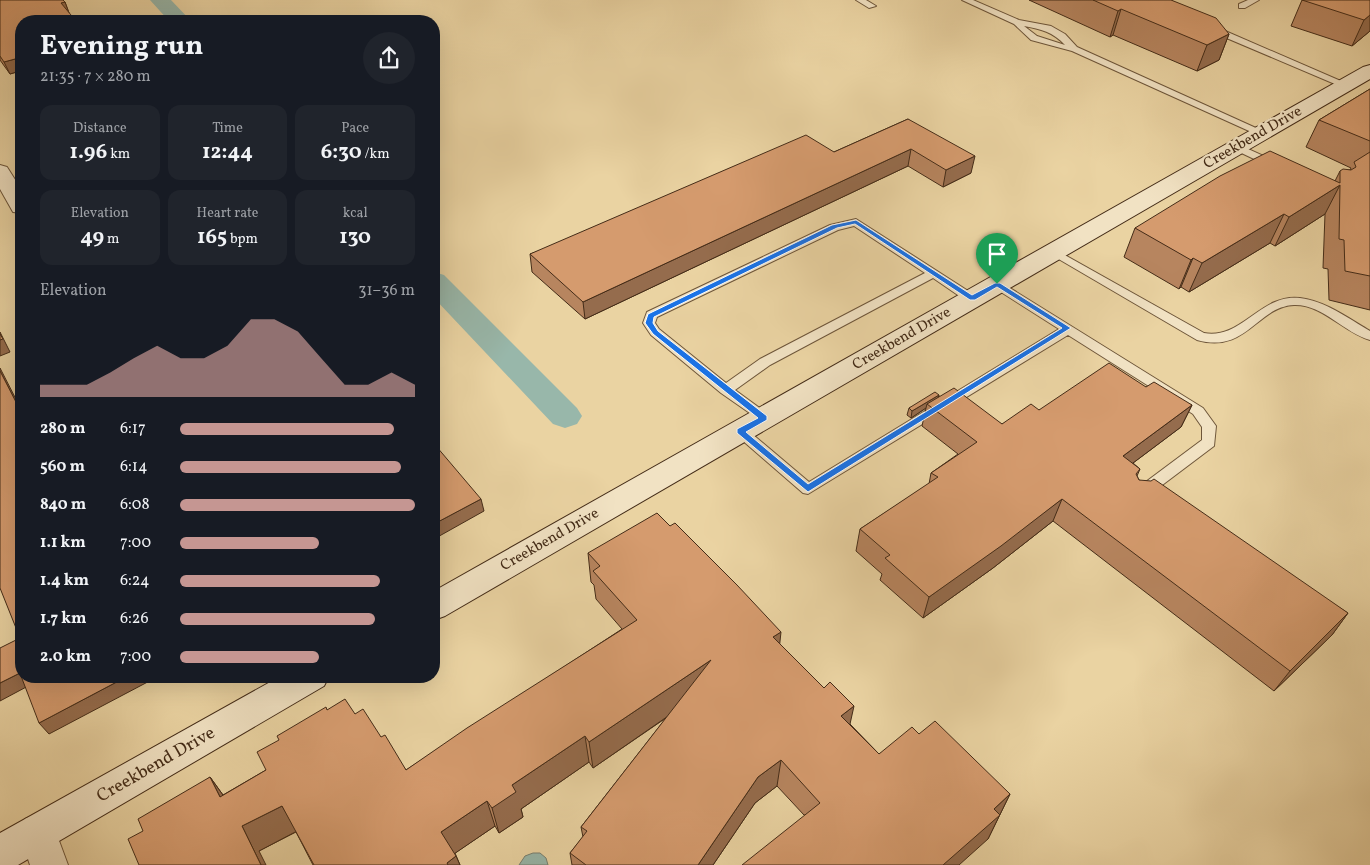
<!DOCTYPE html>
<html lang="en">
<head>
<meta charset="utf-8">
<style>
	:root { --surface:#171b24; --page:#20242c; --text:#f1f3f6; --muted:#9ea1a6; --accent:#c59692 }
	body { margin:0; font-family:Vollkorn,serif; background:var(--page); color:var(--text); height:100vh; display:flex; flex-direction:column; font-size:19px; white-space:nowrap }
	* { box-sizing:border-box; margin:0 }
	p { font-size:16px; color:var(--muted) }
	.icon { flex:none; width:28px; height:28px; fill:none; stroke:currentColor; stroke-width:2; stroke-linecap:round; stroke-linejoin:round }
	.map { position:relative; flex:1; overflow:hidden }
	.sheet { position:absolute; left:15px; top:15px; width:425px; height:668px; display:flex; flex-direction:column; background:var(--surface); border-radius:20px; box-shadow:0 5px 20px #0002 }
	.sheet>* { flex:none }
	.pin { position:absolute; display:grid; place-items:center; width:42px; height:42px; color:#fff; margin:-51px -21px; border-radius:50% 50% 50% 0; rotate:-45deg; box-shadow:0 0 5px #0007 }
	.pin .icon { rotate:45deg }
	.round { display:grid; place-items:center; flex:none; width:52px; height:52px; border-radius:26px; background:var(--page) }
	.headline { display:flex; align-items:center; justify-content:space-between; height:85px; padding:0 25px }
	h1 { font-size:28px; font-weight:700; line-height:38px }
	.figures { display:grid; grid-template-columns:repeat(3,1fr); gap:8px; height:85px; padding:5px 25px }
	.figures div { display:grid; align-content:center; border-radius:12px; background:var(--page); text-align:center }
	.figures b { font-size:21px; font-weight:700 }
	.figures small { font-size:14px; font-weight:400 }
	.figures p { font-size:14px }
	.chart { height:140px; padding:10px 25px }
	.chart p { display:flex; justify-content:space-between }
	.chart svg { width:100%; height:90px; margin-top:5px; fill:var(--accent); opacity:.7 }
	ul { padding:0 25px; list-style:none; font-size:16px }
	li { display:grid; grid-template-columns:80px 60px 1fr; align-items:center; height:38px }
	li i { height:12px; border-radius:6px; background:var(--accent) }
	.map>svg:first-child { display:block }
	.water { fill:#98b7aa; stroke:#767f70 }
	.lines { fill:none; stroke-linecap:round; stroke-linejoin:round }
	.canal { fill:#98b7aa; fill-rule:evenodd }
	.lane-casing { stroke:#6e563a; stroke-width:2 }
	.street-casing { stroke:#6e563a; stroke-width:2 }
	.secondary-casing { stroke:#442c18; stroke-width:2 }
	.lane { fill:#f1e2c3; fill-rule:evenodd }
	.street { fill:#f1e2c3; fill-rule:evenodd }
	.secondary { fill:#f1e2c3; fill-rule:evenodd }
	.wall { fill:#b7855f; stroke:#442c18 }
	.shaded-wall { fill:#956c4d; stroke:#442c18 }
	.building { fill:#d59b6e; stroke:#442c18 }
	.route { fill:#1a73e8; stroke:#fff; fill-rule:evenodd }
	.labels { text-anchor:middle; dominant-baseline:central; stroke-width:4.5; stroke-linejoin:round; paint-order:stroke }
	.street-label { font-size:15px; fill:#442c18; stroke:#f1e2c3 }
	.near-street-label { font-size:18px; fill:#442c18; stroke:#f1e2c3 }
</style>
</head>
<body>
<div class="map">
<svg width="1370" height="865" viewBox="0 0 1370 865">
	<rect width="100%" height="100%" fill="#ead3a2"/>
	<filter id="stains"><feTurbulence type="fractalNoise" baseFrequency=".004" numOctaves="4"/><feColorMatrix values="0 0 0 0 .2 0 0 0 0 .09 0 0 0 0 .02 0 0 0 .5 -.17"/></filter>
	<radialGradient id="worn" r=".72"><stop offset=".6" stop-color="#630" stop-opacity="0"/><stop offset="1" stop-color="#630" stop-opacity=".3"/></radialGradient>
	<!-- water -->
	<path class="water" d="M533,853h7l6,5 2,7h-29l6,-9z"/>
	<g class="lines">
		<!-- canal -->
		<path class="canal" d="M150,0h21l20,21h-22z
			M434,272l10,3 133,133 5,8 -5,8 -12,4 -12,-4 -119,-126z"/>
		<!-- lane casing -->
		<g class="lane-casing">
			<path id="lane" d="M856,0h10l10,6 -7,2z
				M962,0h11l46,20 32,6 14,8 12,13 190,86 -9,2 -186,-84 -41,-11 -17,-16zM1024,26c17,3 29,6 41,19l-28,-9z
				M1248,0h11l-14,8h-6v-4z
				M1210,27h6l134,58 -8,2 -132,-56z
				M1237,144l42,19 1,2 -5,3 -4,-1 -38,-18 -1,-2z
				M856,219l120,77 2,3 -2,3h-8l-35,-24 -163,87 -35,25 34,25 2,3 -7,5 -43,-30 -70,-58 -8,-12 4,-11 183,-87zM854,226l71,47 -165,86 -34,24 -67,-54 -4,-6 2,-6 181,-87z
				M1054,249l150,84c38,7 57,-40 96,-35 25,3 48,20 70,33v9c-26,-7 -47,-36 -76,-35 -38,2 -47,49 -97,35l-147,-86v-4z
				M997,280l206,128 13,18 -2,20 -65,49h-10l-2,-4 2,-4 63,-47v-13l-9,-13 -125,-79 -260,159 -5,-1 -68,-59 -2,-3 2,-3h10l64,54 250,-153 -66,-42 -2,-3 2,-3z"/>
		</g>
		<!-- street casing -->
		<g class="street-casing">
			<path id="street" d="M0,165l7,2 14,22v24l-8,-1 -13,-23z
				M38,814l13,5 17,46h-38l-11,-33 6,-13z"/>
		</g>
		<!-- secondary casing -->
		<g class="secondary-casing">
			<path id="secondary" d="M1370,65v14l-925,537 -11,4v-29l929,-524z
				M281,676h48l-5,10 -306,179h-18v-32z"/>
		</g>
		<!-- lane -->
		<use href="#lane" class="lane"/>
		<!-- street -->
		<use href="#street" class="street"/>
		<!-- secondary -->
		<use href="#secondary" class="secondary"/>
	</g>
	<!-- wall -->
	<path class="wall" d="M0,0l65,2 4,11 -48,8v51l-1,-1 -10,3 -10,-14z
		M1029,0h142l58,34 -10,26 -22,11 -84,-36 -3,2z
		M1302,0h68v31l-18,15 -61,-20z
		M1370,89v221l-41,-10 -1,-31 -5,-1 2,-54 -50,32 -5,-3 -81,49 -8,-5 -2,2 -55,-32 11,-29 200,-47 5,-10 10,-1 1,-2 -45,-21 13,-27z
		M908,119l63,54 -28,14 -35,-21 -323,153 -53,-47 -2,-18 304,-102z
		M1146,387l46,18 -11,22 -48,36 7,6 -3,7 2,4 209,133 -16,22 -58,56 -221,-170 -60,47 -70,50 -43,-38 2,-6 -26,-23 4,-22 69,-45 2,-11 27,-19 -36,-28 4,-18 -15,10 -4,-3 2,-7 30,-13 -1,3 64,26 37,-14z
		M588,553l192,91 70,80 29,30 40,-20 91,60 -22,45 -184,-24 -27,-29 -22,17 -42,62h-141l-2,-12 13,-16 -2,-10 85,-109 -73,50 -4,-6 -68,47 2,8 -24,16 -4,-7 -40,27 5,12h-147l-17,-33 -37,19 -116,-20 67,-54 13,18 43,-25 61,-60 28,4 26,23 25,33 216,-141 -26,-30 -2,-14 -3,-3z"/>
	<!-- shaded-wall -->
	<path class="shaded-wall" d="M65,2l4,11 -4,1 -4,-11z
		M1121,9l-8,26 -3,2 8,-26z
		M1370,15v16l-18,15 12,-26z
		M1229,34l-10,26 -22,11 10,-26z
		M15,59l5,12 -10,3 -6,-12z
		M911,149l-3,17 -323,153 -2,-17z
		M975,156l-4,17 -28,14 3,-17z
		M1340,185l-15,29 -50,32 14,-29z
		M1284,214l-14,29 -81,49 13,-29z
		M1193,258l-12,29 -2,2 12,-29z
		M0,332l10,20 -10,4z
		M0,368l21,41 -3,-3 -18,-35z
		M939,395l-2,6 -10,3 -1,4 -15,10 1,-7z
		M1192,405l-11,22 -68,51 10,-22z
		M481,499l3,12 -50,28v-15z
		M1062,499l-9,22 -60,47 -70,50 6,-21z
		M1348,613l-16,22 -58,56 16,-20z
		M781,632l-3,28 -5,-23z
		M711,660l-1,27 -117,81 -4,-26z
		M20,673l10,12 -30,16v-18z
		M128,676h31l-110,58 -10,-11z
		M854,706l-6,27 -7,-17z
		M585,736l4,26 -68,47 2,8 -24,16 -7,-25 20,-23z
		M781,760l-4,26 -22,17 -42,62h-15l60,-88z
		M210,777l18,25 -8,-5z
		M1010,794l-22,45 -29,26h-16l51,-56z
		M487,801l8,25 -44,30 -10,-24z
		M282,806l15,25 -38,20 7,14h-5l-19,-39z
		M456,856l4,9h-13v-2z"/>
	<!-- building -->
	<path class="building" d="M0,0h63l2,2 -4,1 15,18h-55v47l-6,-9 -11,3 -4,-6z
		M1093,0h78l45,18 13,16 -22,11 -86,-36 -3,2z
		M1302,0h68v15l-6,5z
		M1370,89v52l-51,-21z
		M908,119l67,37 -29,14 -35,-21 -328,153 -53,-48 276,-119 28,17z
		M1270,151l70,32v-12l3,-2 8,1 5,-3 -2,-5 16,-10v124l-25,-5 -1,-31 -5,-1 1,-54 -51,32 -5,-3 -82,49 -9,-5 -2,2 -56,-32 85,-52z
		M0,334l3,5 -3,1z
		M1109,363l37,24 8,-5 38,23 -69,51 17,13 -4,5 3,6 12,1 3,-2 194,134 -58,58 -228,-172 -61,47 -72,51 -44,-39 5,-3 -30,-26 78,-52 -7,-4 46,-31 -50,-38 27,-16 48,36 29,-20 8,6z
		M0,371l18,35 3,-1v271l-1,-3 -20,10v-35l20,-10 -20,-50z
		M935,392l4,3 -27,16 -3,-3z
		M436,446l45,53 -47,25v-77z
		M657,513l13,13 5,-3 62,62 44,47 -8,5 51,51 6,-6 24,24 -13,10 38,38 33,-27 7,7 16,-13 75,73 -16,15 6,6 -57,50h-201l78,-62 -39,-43 -23,17 -60,88h-112l-16,-12 17,-22 -6,-4 130,-167 -122,82 -4,-6 -73,49 4,7 -24,16 -5,-7 -46,31 15,24 -9,7 1,2h-134l-32,-59 -40,20 19,39h-122l-11,-26 15,-8 -5,-12 72,-42 10,20 46,-27 -9,-18 22,-12 -2,-4 49,-29 1,3 18,-11 10,15 8,-5 18,28 4,-2 21,35 61,-42 170,-108 -44,-49 7,-5 -12,-13z
		M21,676h107l-89,47z"/>
	<!-- route -->
	<path class="route" d="M856,220l116,75 23,-12h5l71,45 -263,164 -71,-59v-4l21,-11 -105,-84 -8,-11 3,-9 184,-89zM855,224l115,76h5l22,-13 65,41 -254,156 -62,-52 21,-12v-4l-109,-85 -5,-8 1,-6 183,-89z"/>
	<g class="labels">
		<!-- street labels -->
		<g class="street-label">
			<text transform="translate(1253 138) rotate(-30)">Creekbend Drive</text>
			<text transform="translate(902 339) rotate(-30)">Creekbend Drive</text>
			<text transform="translate(550 540) rotate(-30)">Creekbend Drive</text>
		</g>
		<!-- near-street labels -->
		<g class="near-street-label">
			<text transform="translate(156 765) rotate(-30)">Creekbend Drive</text>
		</g>
	</g>
	<rect width="100%" height="100%" filter="url(#stains)"/>
	<rect width="100%" height="100%" fill="url(#worn)"/>
</svg>
<div class="pin" style="left:997px;top:284px;background:#1e9e55"><svg class="icon" aria-label="arrive" viewBox="0 0 24 24"><path d="M6 21V4h12l-3 4 3 4H6"/></svg></div>
<section class="sheet">
<div class="headline"><div><h1>Evening run</h1><p>21:35 · 7 × 280 m</p></div><a class="round"><svg class="icon" aria-label="share" viewBox="0 0 24 24"><path d="M12 15V3M7 8l5-5 5 5M5 13v7h14v-7"/></svg></a></div>
<div class="figures">
<div><p>Distance</p><b>1.96<small> km</small></b></div>
<div><p>Time</p><b>12:44</b></div>
<div><p>Pace</p><b>6:30<small> /km</small></b></div>
</div>
<div class="figures">
<div><p>Elevation</p><b>49<small> m</small></b></div>
<div><p>Heart rate</p><b>165<small> bpm</small></b></div>
<div><p>kcal</p><b>130</b></div>
</div>
<div class="chart"><p><span>Elevation</span>31–36 m</p>
<svg viewBox="0 0 160 44" preserveAspectRatio="none"><path d="M0 44V38L10 38L20 38L30 32L40 25L50 19L60 25L70 25L80 19L90 6L100 6L110 12L120 25L130 38L140 38L150 32L160 38V44z"/></svg>
</div>
<ul>
<li><b>280 m</b>6:17<i style="width:91%"></i></li>
<li><b>560 m</b>6:14<i style="width:94%"></i></li>
<li><b>840 m</b>6:08<i style="width:100%"></i></li>
<li><b>1.1 km</b>7:00<i style="width:59%"></i></li>
<li><b>1.4 km</b>6:24<i style="width:85%"></i></li>
<li><b>1.7 km</b>6:26<i style="width:83%"></i></li>
<li><b>2.0 km</b>7:00<i style="width:59%"></i></li>
</ul>
</section>
</div>
</body>
</html>
